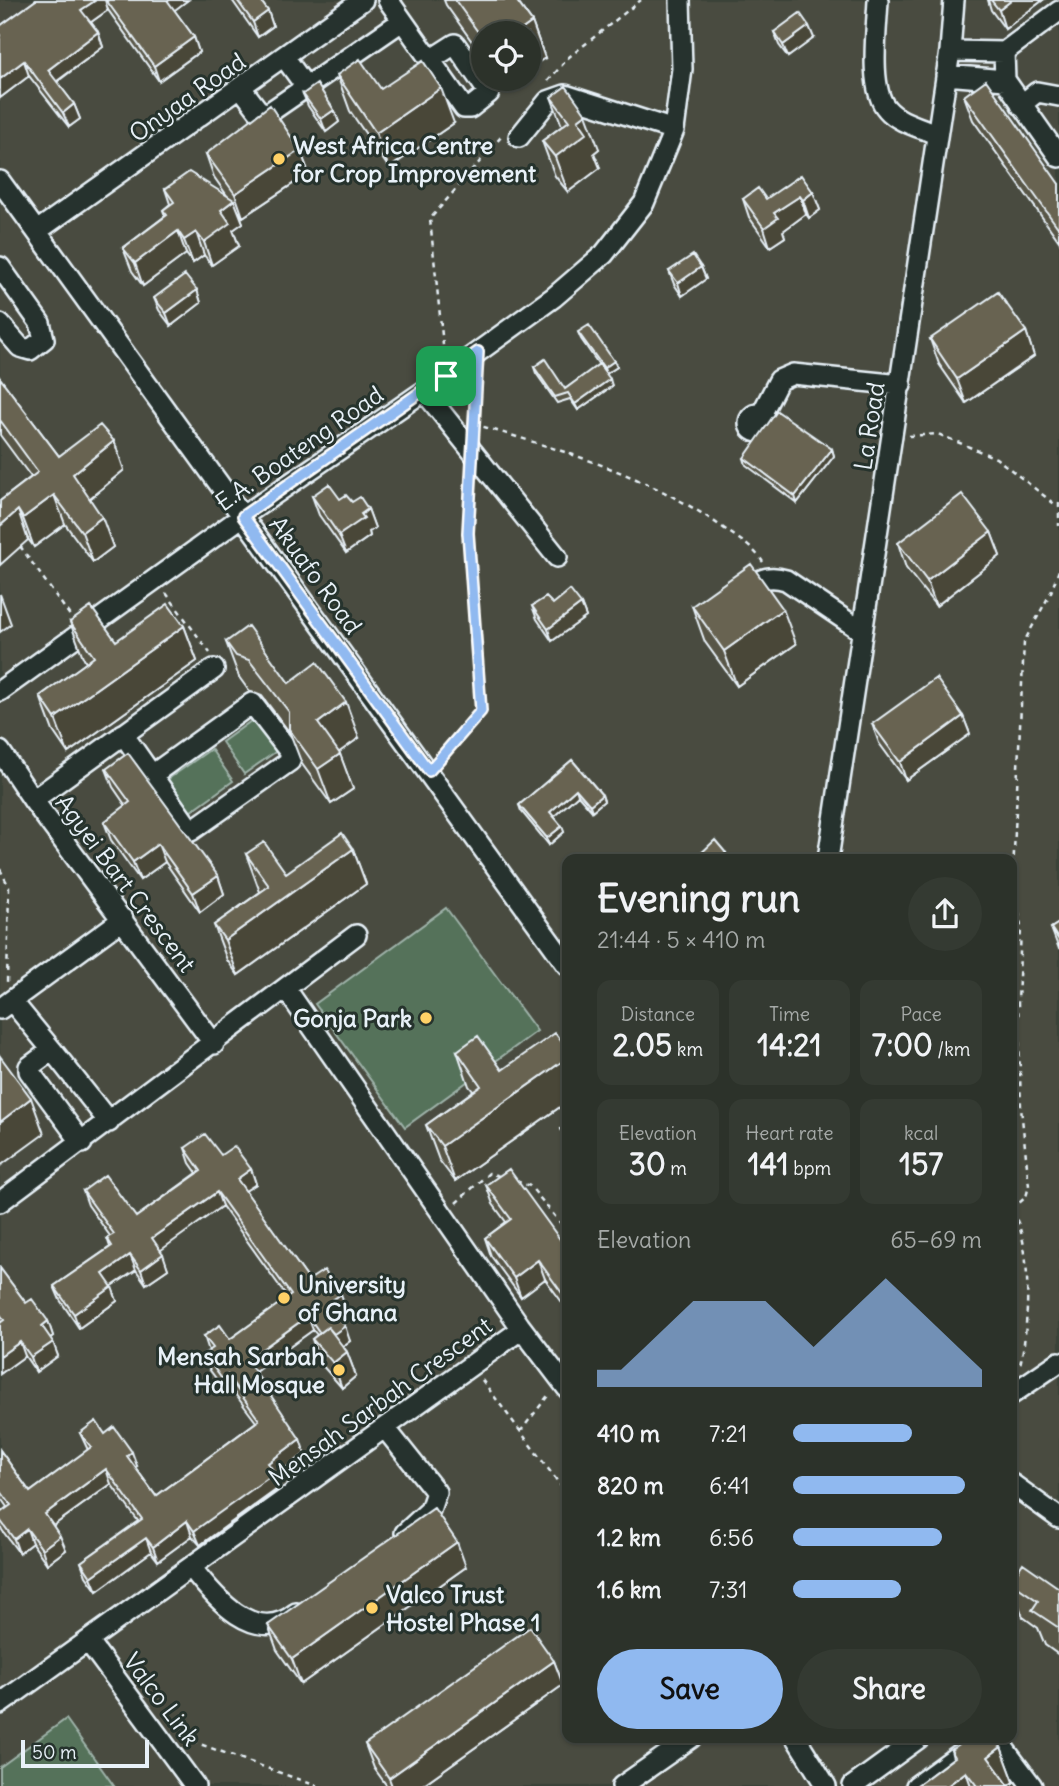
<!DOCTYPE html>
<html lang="en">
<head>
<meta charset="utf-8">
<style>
	:root { --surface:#2c322a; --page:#343a32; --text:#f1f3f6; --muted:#a6aaa8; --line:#484d47; --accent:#90b9f0 }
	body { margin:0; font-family:Delius,sans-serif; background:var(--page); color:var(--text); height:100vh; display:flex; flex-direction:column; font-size:26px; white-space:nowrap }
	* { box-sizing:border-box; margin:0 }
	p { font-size:23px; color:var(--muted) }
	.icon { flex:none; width:38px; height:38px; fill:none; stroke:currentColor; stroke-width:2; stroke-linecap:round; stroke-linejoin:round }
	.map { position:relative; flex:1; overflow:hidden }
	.sheet { position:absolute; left:562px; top:854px; width:455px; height:889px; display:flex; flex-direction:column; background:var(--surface); border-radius:14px; box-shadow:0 2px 5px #0004,0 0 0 2px var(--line) }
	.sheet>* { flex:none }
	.tools { position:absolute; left:471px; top:21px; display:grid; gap:14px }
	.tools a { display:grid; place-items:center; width:70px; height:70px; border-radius:50%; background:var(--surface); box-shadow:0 2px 5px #0004,0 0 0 2px var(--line); font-size:35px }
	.scale { position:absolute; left:21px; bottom:18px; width:128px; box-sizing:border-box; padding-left:7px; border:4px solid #e8f1f8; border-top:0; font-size:19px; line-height:24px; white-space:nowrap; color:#e8f1f8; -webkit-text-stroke:5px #26332d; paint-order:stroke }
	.pin { position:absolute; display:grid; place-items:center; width:60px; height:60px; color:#fff; margin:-30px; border-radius:14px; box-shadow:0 4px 10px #0006 }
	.round { display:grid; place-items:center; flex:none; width:74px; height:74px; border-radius:37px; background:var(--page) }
	.overview { display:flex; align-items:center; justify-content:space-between; height:119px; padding:0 35px }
	h1 { font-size:38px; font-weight:700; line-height:52px }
	.metrics { display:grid; grid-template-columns:repeat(3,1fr); gap:10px; height:119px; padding:7px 35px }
	.metrics div { display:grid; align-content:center; border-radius:14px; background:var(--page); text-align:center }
	.metrics b { font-size:30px; font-weight:700 }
	.metrics small { font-size:19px; font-weight:400 }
	.metrics p { font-size:19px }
	.chart { height:196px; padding:14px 35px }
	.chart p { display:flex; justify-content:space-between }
	.chart svg { width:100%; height:126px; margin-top:7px; fill:var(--accent); opacity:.7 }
	.action { display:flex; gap:14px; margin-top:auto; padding:14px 35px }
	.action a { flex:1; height:80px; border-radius:42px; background:var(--accent); color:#111; font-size:28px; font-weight:700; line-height:80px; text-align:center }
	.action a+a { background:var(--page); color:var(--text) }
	ul { padding:0 35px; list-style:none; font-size:23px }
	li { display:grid; grid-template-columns:112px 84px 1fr; align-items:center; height:52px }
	li i { height:18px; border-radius:9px; background:var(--accent) }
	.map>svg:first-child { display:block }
	.built { fill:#484c40; fill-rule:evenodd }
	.green { fill:#55725a; stroke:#9eb2a9; stroke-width:2 }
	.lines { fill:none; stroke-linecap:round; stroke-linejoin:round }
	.minor-casing { stroke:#e8f1f8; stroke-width:24 }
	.path { stroke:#e8f1f8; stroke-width:2.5; stroke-dasharray:5 5; stroke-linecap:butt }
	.minor { stroke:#26332d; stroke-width:19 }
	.wall { fill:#595646; stroke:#e8f1f8; stroke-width:2 }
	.shaded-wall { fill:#494639; stroke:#e8f1f8; stroke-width:2 }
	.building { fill:#686451; stroke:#e8f1f8; stroke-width:2 }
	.route-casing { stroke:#fff; stroke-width:14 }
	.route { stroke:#90b9f0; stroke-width:9 }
	.poi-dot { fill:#ffd166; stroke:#26332d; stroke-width:2.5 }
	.labels { text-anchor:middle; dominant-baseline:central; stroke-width:6; stroke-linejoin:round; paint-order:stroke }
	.street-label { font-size:24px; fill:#e8f1f8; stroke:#26332d }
	.poi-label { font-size:24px; font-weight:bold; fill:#e8f1f8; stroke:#26332d; text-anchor:start }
</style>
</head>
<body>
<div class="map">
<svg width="1059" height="1786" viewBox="0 0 1059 1786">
	<rect width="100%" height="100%" fill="#3a4238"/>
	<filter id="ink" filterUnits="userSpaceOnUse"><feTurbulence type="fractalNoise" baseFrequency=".0143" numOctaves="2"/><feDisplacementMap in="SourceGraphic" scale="14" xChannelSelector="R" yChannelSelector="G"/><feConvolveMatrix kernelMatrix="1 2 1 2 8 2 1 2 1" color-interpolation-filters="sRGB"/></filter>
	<g filter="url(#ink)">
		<!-- built -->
		<path class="built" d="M0,0h1059v1786h-1059zM483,33h45v46h-45zM567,859h445v879h-445z"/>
		<!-- green -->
		<path class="green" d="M258,716l23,32 -37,26 -22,-32z
			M211,749l22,32 -46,33 -23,-32z
			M446,908l91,123 -132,96 -90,-123z
			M66,1719l48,67h-114v-19z"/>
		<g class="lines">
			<!-- minor casing -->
			<g class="minor-casing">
				<path id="minor" d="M388,0l76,108h6l19,-15 -34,-49 -25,16
					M878,0c-1,27 -10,89 9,109 11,13 33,18 49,25
					M950,51l54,1 55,-41
					M1004,52l1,28 54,77
					M285,58l21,29
					M946,75l59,5
					M242,89l16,21 9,4 135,-93
					M1021,105l16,-13 22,4
					M519,137l29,-36 17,-6 109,35
					M0,181l567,784
					M37,231l326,-231
					M0,267l40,56 4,16 -14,11 -10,-3 -20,-23
					M424,391l133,166
					M749 423a9 9 0 1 1 18 0a9 9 0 1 1-18 0Z
					M761,415l18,-35 14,-6 108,11
					M739,590c18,-7 26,-17 47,-10l74,50
					M0,691l243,-175 181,-125 130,-94 50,-43 40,-51 30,-73 8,-61 -2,-69
					M123,734l68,97 99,-70 2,-6 -40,-52 -100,72
					M0,751l33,49 181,244
					M33,800l181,-131
					M828,859l122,-808 4,-51
					M286,989l234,337 47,62
					M12,1001l40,49 -23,17v4l53,72
					M0,1009l123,-90
					M52,1050l57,72
					M0,1202l356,-267
					M1012,1394l47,-32
					M385,1428l51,64 -6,18 -25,23
					M1012,1484l47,34
					M191,1567c23,30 64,80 105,46
					M88,1641l107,145
					M0,1704l519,-373 1,-5
					M796,1738l30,48
					M996,1738l36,48
					M622,1786l69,-48
					M853,1786l66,-48
					M916,1786l66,-48"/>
			</g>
			<!-- path -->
			<path class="path" d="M548,81l21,-24 72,-57
				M444,355l-14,-136 71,-82
				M474,424l3,-49
				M474,424c86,26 174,50 248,103 15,11 30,19 41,35
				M909,436l29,-2 58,24 61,48
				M1059,503v23
				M20,546l51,71
				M166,593l44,60
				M440,758l41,-47 -13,-178 3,-53
				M0,869l9,18 -2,96
				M516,1181l14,5 37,45
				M456,1203l33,-30 10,3
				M1012,1209l14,-12 3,-11 -8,-78 -3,-105 3,-76 -8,-54 11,-231 27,-50 8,-22
				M1012,1211c21,31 17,117 8,154
				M482,1380l85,114
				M520,1432l30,-39
				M183,1738l134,48"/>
			<!-- minor -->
			<use href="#minor" class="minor"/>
		</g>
		<!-- wall -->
		<path class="wall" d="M36,0h152l-14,10 20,27 5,15 -40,29 -51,-71 -17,12 7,10 5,15 -46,35 17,22 6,15 -11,8 -40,-51 -29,22v-72z
			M232,0h28l8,11 5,15 -15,11z
			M444,0h74l-1,1 15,21 13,36 -62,-25v24l-37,-52z
			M988,0h55l-38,29 -14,-19z
			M774,32l40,6 -26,19 -9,-12z
			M337,75l44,14 73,34 -65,45 -39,-57z
			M303,94l31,16 5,12 -13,10 -18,-26z
			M964,96l95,88v57l-86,-121z
			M551,97l48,52 -5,4 6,15 -32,24 -13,-16 -13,-35 20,-15z
			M300,150l9,23 -66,44 -6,-8 6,14 -10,7 6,16 -27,19 -8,-10 -11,8 -7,-9 -43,32 -11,-15 -9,-23 42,-32 -2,-6 7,-6 -5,-15 63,8 -14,-20 -8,-23z
			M813,192l7,18 -11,8 -3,-4 -23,17 2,6 -15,10 -21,-30 -6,-18h23z
			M701,267l5,12 -24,17 -8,-12 -5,-13z
			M197,290l4,13 -30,23 -12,-16 -5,-12z
			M1026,331l8,25 -68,47 -27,-39 -9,-25z
			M578,332l39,35 -11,7 6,12 -34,24 -8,-11 -13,4 -21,-30 -2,-6 31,22 34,-24 -18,-26z
			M0,378l59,78 55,-15 10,29 -34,29 23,48 -20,15 -28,-38 -31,23 -34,-46 31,-24 -31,-42z
			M832,449l2,7 -37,47 -51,-38 -2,-7z
			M312,496l28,3 12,3 16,7 7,19 -6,4 1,4 -24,17 -27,-38z
			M991,532l9,24 -64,50 -30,-38 -8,-25z
			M553,604h28l5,13 -34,24 -15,-22 -5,-13z
			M692,606l104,38 -59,42 -32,-44z
			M70,622l46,19 68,-15 13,35 -129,92 -15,-22 -13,-35 46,-33 -3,-6z
			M226,642l63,41 70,55 -20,14 14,37 -22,15 -29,-40 -12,-31 -28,-37 -13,-5 -10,-14z
			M963,716l7,18 -64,46 -27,-37 -7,-19z
			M572,760l30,35 2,6 -12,10 -14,-16 -24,21 10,16 -15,13 -28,-34 -2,-6z
			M106,769l112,107 6,18 -24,18 -35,-50 -25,18 -29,-40 -7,-18 22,-16 -13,-19z
			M353,849l13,35 -128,91 -11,-15 -13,-35 46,-33 -14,-38 40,19z
			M1059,923v26l-8,-21z
			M567,1049v53l-112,79 -16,-21 -13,-35 47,-34 -4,-5 -12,-35 45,19z
			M567,1125v21l-6,-17z
			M185,1148l36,7 30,14 5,15 -11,7 64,89 37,28 -10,7 14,26 -7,5 4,6 9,24 -14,12 -22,-25 -8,-24 5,-4 -4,-5 -58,42 50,82 -29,21 4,12 -80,58 -8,-9 -34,25 -7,-9 -54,39 -11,-15 -5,-14 57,-41 -27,-37 -58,42 13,24 -19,14 -15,-21 -13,10 -17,-23 -2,-5v-12l7,-6 -7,-10v-47l30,42 58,-42 -8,-17 25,1 32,32 -2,1 21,29 100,-74 -24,-32 -5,3 -18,-24 -5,-15 5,-3 -5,-15 26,3 58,-41 -66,-92 -62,44 8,19 -22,15 -10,-14 -25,16 6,15 -38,27 -19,-28 -6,-14 56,-39 -3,-9 3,-2 -22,-31 -5,-14 53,26 61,-44 -7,-10z
			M486,1185l81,64v60l-22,-30 -24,18 -30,-41 -6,-18 21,-16 -13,-18z
			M0,1268l26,35 22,18 5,15 -3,2 8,18 -22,16 -11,-16 -25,18v-51h1l-1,-2z
			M466,1567l-165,117 -24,-34 -9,-25z
			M1012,1580l47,8v67l-14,-10 -7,-17 -15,-11 -11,-31z
			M554,1661l9,24 -142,101h-34l-13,-18 -9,-24z
			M976,1742l25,5 13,35 -5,4h-93l37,-28 -2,-8z"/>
		<!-- shaded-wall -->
		<path class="shaded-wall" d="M96,0h9l3,10 -21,15 -6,-15z
			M166,0h22l-17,13z
			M1012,0h31l-38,29 -6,-19z
			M268,11l5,15 -15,11 -5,-15z
			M532,22l13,36 -17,11v-36h-11z
			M809,26l5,12 -26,19 -5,-12z
			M98,32l5,15 -50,37 -5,-14z
			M194,37l5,15 -40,29 -5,-15z
			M24,61l5,15 -29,22v-19z
			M502,79h13l-11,8z
			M441,88l13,35 -65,45 -13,-35z
			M74,104l6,15 -11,8 -6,-14z
			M334,110l5,12 -13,10 -5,-13z
			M586,114l13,35 -5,4 6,15 -32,24 -13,-35 23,-37z
			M300,150l9,23 -66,44 -8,-23z
			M813,192l7,18 -11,8 -6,-18z
			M800,196l6,18 -23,17 2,6 -15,10 -6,-19 10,-15z
			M234,200l9,23 -10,7 6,16 -27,19 -8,-23 17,-32z
			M178,231l8,23 -43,32 -8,-23z
			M196,232l8,23 -11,8 -9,-23z
			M701,267l5,12 -24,17 -4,-13z
			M197,290l4,13 -30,23 -5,-13z
			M1026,331l8,25 -68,47 -9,-24z
			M614,361l3,6 -11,7 -2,-6z
			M610,379l2,7 -34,24 -3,-6z
			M114,441l10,29 -40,33 -11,-29z
			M832,449l2,7 -37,47 -2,-7z
			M54,495l11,29 -31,23 -11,-29z
			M368,509l7,19 -6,4 1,4 -24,17 -7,-18z
			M18,510l10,30 -28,25v-39z
			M102,517l11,30 -20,15 -11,-30z
			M991,532l9,24 -64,50 -9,-25z
			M0,594l11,30 -11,8z
			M581,604l5,13 -34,24 -4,-12z
			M783,609l13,35 -59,42 -13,-35z
			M184,626l13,35 -129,92 -13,-35z
			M346,702l13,36 -28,20 -13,-35z
			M963,716l7,18 -64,46 -6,-18z
			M340,754l13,35 -22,15 -13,-35z
			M576,789l2,6 -26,23 -2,-6z
			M602,795l2,6 -12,10 -2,-6z
			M562,826l2,6 -15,13 -2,-7z
			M158,844l7,18 -25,18 -7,-18z
			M353,849l13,35 -128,91 -13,-35z
			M726,853l2,6h-9z
			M218,876l6,18 -24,18 -7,-19z
			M567,1058v44l-112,79 -13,-35z
			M31,1098l13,36 -44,32v-44z
			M251,1169l5,15 -14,9 -5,-14z
			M217,1192l5,14 -65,47 -5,-15z
			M163,1254l5,15 -22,15 -5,-14z
			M130,1255l6,15 -28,19 -5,-15z
			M538,1260l7,19 -24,18 -7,-19z
			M112,1287l5,14 -38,27 -5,-14z
			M341,1294l5,14 -13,10 -5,-15z
			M308,1316l5,14 -61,44 -5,-14z
			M48,1321l5,15 -6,4 -5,-14z
			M345,1326l5,15 -19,13 -6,-14z
			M20,1342l5,14 -25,18v-18z
			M53,1342l5,14 -22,16 -5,-15z
			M347,1352l9,24 -14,12 -9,-25z
			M227,1375l5,15 -5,3 -5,-14z
			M300,1439l5,15 -29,21 4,12 -80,58 -6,-14 74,-68z
			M132,1452l5,14 -5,4 -5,-14z
			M106,1469l5,15 -61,44 -5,-14z
			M187,1521l5,15 -34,25 -5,-14z
			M27,1529l5,14 -13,10 -5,-14z
			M60,1536l6,14 -19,14 -5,-15z
			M146,1538l5,14 -54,39 -6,-14z
			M457,1542l9,25 -165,117 -9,-25z
			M554,1661l9,24 -142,101h-29l-3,-8z
			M1001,1747l13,35 -5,4 -21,-29z
			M966,1772l5,14h-24z"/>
		<!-- building -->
		<path class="building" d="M36,0h60l-15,10 17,22 -50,38 26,34 -11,9 -39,-52 -24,18v-53z
			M106,0h61l27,37 -40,29z
			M237,0h23l8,11 -15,11z
			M455,0h61l16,22 -15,11h-34v6z
			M991,0h21l-13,10z
			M800,13l9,13 -26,19 -9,-13z
			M360,59l21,30 42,-28 18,27 -65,45 -39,-58z
			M986,80l73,104v45l-95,-133z
			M317,84l17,26 -13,9 -18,-25z
			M566,86l20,28 -8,6 9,13 -32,24 -13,-16 27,-20 -18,-24z
			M270,105l30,45 -65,44 -29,-40z
			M189,172l45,28 -13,10 9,13 -26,19 -8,-10 -12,8 -6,-9 -43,32 -12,-15 44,-33 -4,-5 11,-8 -9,-13z
			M801,175l12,17 -10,8 -3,-4 -26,17 4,5 -14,10 -21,-29 15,-11 8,11z
			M693,255l8,12 -23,16 -9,-12z
			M185,275l12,15 -31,23 -12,-15z
			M998,292l28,39 -69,48 -27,-40z
			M589,325l25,36 -10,7 -26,-36z
			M545,359l20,30 34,-25 11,15 -35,25 -7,-11 -13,4 -21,-30z
			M0,378l59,78 41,-31 14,16 -41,33 29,43 -20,15 -28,-37 -31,23 -5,-8 -18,16v-25l38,-29 -38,-52z
			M777,411l55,38 -37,47 -51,-38z
			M329,484l11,15 6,-4 6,7 8,-5 8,12 -7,5 3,4 -25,17 -27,-39z
			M962,494l29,38 -64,49 -29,-38z
			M751,564l32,45 -59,42 -32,-45z
			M570,590l11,14 -33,25 -16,-23 14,-9 7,7z
			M168,604l16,22 -129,92 -15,-22 54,-39 -24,-35 21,-15 25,34z
			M248,626l41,57 28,-21 29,40 -28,21 22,31 -22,15 -29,-40v-17l-40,-52 -13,-4 -10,-14z
			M936,678l27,38 -63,46 -28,-38z
			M128,753l90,123 -25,17 -35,-49 -25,18 -29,-40 26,-20 -24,-33z
			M572,760l30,35 -12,10 -14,-16 -26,23 12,14 -15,12 -28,-33z
			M342,833l11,16 -128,91 -11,-15 55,-39 -23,-32 18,-12 22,31z
			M715,840l11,13 -7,6h-24z
			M1059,923v17l-8,-12z
			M555,1033l12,16v9l-125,88 -16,-21 55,-39 -24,-35 21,-15 24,34z
			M0,1056l31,42 -31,24z
			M567,1125v13l-6,-9z
			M205,1134l16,21 13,-9 17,23 -14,10 72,101 15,-10 17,24 -13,9 17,23 -11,8 -6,-7 -8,6 -12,-17 -61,44 53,79 -32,24 7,10 -81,58 -7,-10 -34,26 -7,-9 -55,39 -10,-15 61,-43 -36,-50 -61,45 15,22 -18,13 -15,-20 -13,10 -14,-19v-7l11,-8 -11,-15v-40l30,42 61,-45 -11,-14 16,-12 9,13 9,-7 18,25 -5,4 29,40 103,-76 -32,-45 -5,4 -18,-25 9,-6 -9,-12 16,-11 10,14 61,-44 -74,-103 -65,46 11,16 -22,16 -11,-15 -27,19 9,13 -38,27 -20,-28 58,-40 -5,-8 7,-4 -31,-43 22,-16 31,42 65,-46 -16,-23z
			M509,1169l58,80v51l-29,-40 -24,18 -29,-40 26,-19 -25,-34z
			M0,1268l26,35 6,-4 16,22 -6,5 11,16 -22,15 -11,-15 -20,14v-33l4,-3 -4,-6z
			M328,1327l19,25 -14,11 -21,-24z
			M434,1508l23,34 -165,117 -24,-34z
			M1023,1563l36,25v40l-27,-18 6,-9 -26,-18v-3z
			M530,1627l24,34 -165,117 -24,-34z
			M968,1738h5l3,4 6,-4h12l7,9 -13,10 21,29h-32l-11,-14 -19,14h-31l39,-29 -4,-7z"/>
	</g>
	<g class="lines" filter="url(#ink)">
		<!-- route casing -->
		<g class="route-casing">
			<path id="route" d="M478,352l-10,181 13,178 -52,60 -186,-255z"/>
		</g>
		<!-- route -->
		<use href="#route" class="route"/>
	</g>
	<!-- markers -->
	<g class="poi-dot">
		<circle cx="279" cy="159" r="7"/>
		<circle cx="426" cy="1018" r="7"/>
		<circle cx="284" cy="1298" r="7"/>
		<circle cx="339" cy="1370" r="7"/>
		<circle cx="372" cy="1608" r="7"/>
	</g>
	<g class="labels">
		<!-- street labels -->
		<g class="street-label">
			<text transform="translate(187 97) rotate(-35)">Onyaa Road</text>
			<text transform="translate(869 426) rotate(-81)">La Road</text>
			<text transform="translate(299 448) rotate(-35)">E.A. Boateng Road</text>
			<text transform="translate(316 575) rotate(54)">Akuafo Road</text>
			<text transform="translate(126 883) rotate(53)">Agyei Bart Crescent</text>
			<text transform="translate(380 1401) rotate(-36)">Mensah Sarbah Crescent</text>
			<text transform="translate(162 1699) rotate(53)">Valco Link</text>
		</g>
		<!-- poi labels -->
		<g class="poi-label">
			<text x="293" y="145">West Africa Centre<tspan x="293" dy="28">for Crop Improvement</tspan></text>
			<text x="412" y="1018" text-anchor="end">Gonja Park</text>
			<text x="298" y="1284">University<tspan x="298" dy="28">of Ghana</tspan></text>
			<text x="325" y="1356" text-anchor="end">Mensah Sarbah<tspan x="325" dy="28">Hall Mosque</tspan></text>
			<text x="386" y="1594">Valco Trust<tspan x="386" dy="28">Hostel Phase 1</tspan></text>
		</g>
	</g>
</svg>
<div class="tools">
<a><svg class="icon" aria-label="locate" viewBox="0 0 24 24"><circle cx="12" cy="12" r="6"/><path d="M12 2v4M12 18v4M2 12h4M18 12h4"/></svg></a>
</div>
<div class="scale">50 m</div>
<div class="pin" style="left:446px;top:376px;background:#1e9e55"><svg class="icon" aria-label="arrive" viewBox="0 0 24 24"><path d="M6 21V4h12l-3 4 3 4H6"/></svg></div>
<section class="sheet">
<div class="overview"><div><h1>Evening run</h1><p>21:44 · 5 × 410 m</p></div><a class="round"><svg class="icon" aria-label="share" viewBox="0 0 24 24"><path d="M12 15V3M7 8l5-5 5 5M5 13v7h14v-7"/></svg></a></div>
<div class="metrics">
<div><p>Distance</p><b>2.05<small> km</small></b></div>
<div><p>Time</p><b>14:21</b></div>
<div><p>Pace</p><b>7:00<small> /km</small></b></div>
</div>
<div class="metrics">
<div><p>Elevation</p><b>30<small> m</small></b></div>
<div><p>Heart rate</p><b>141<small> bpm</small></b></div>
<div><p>kcal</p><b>157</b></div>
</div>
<div class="chart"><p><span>Elevation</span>65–69 m</p>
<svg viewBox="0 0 160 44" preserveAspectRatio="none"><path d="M0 44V38L10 38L20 30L30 22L40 14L50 14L60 14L70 14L80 22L90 30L100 22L110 14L120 6L130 14L140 22L150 30L160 38V44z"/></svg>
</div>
<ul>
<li><b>410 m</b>7:21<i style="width:63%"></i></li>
<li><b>820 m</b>6:41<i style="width:91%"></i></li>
<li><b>1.2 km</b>6:56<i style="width:79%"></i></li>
<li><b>1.6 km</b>7:31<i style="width:57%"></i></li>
</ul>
<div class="action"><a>Save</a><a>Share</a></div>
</section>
</div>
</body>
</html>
